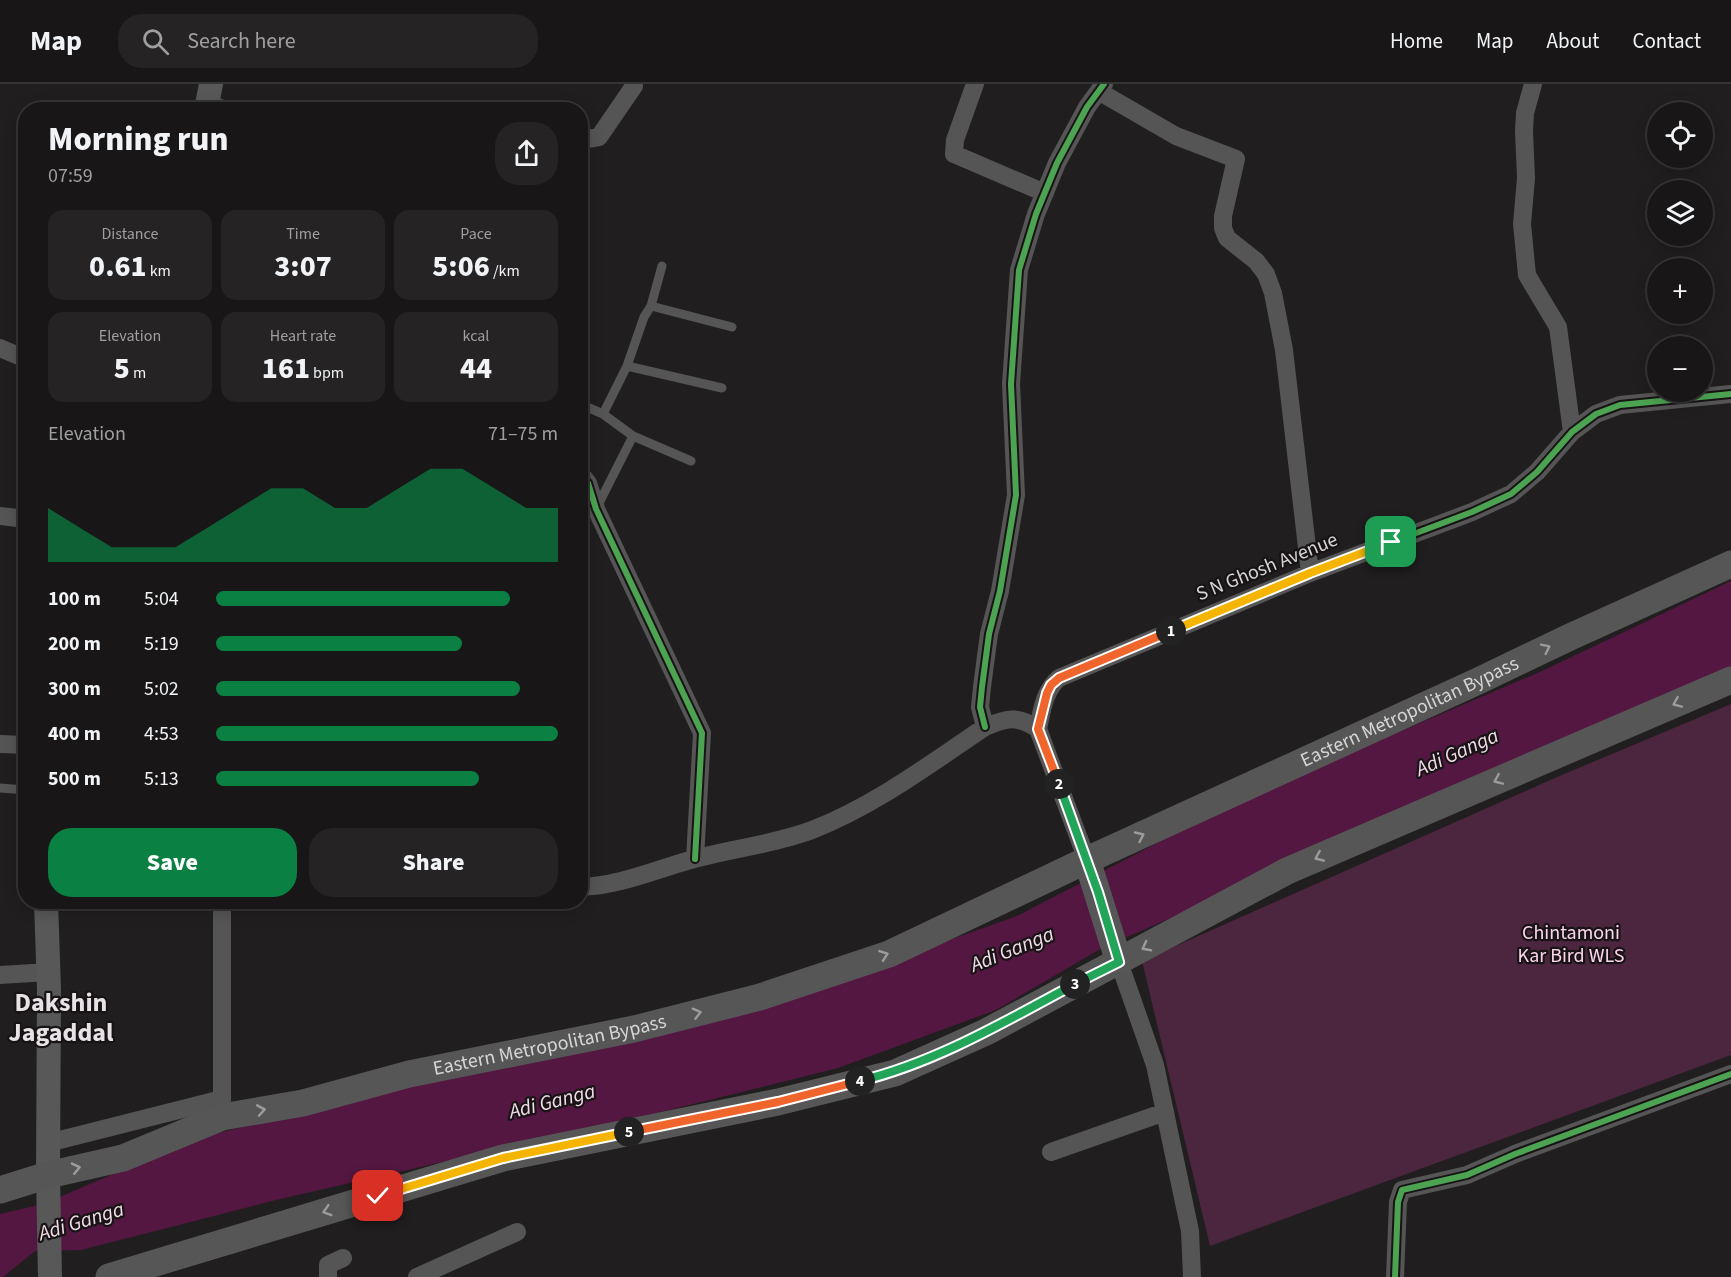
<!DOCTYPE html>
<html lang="en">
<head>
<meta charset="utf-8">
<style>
	:root { --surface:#181617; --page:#252324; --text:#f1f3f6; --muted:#9f9fa1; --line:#363536; --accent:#0b8043 }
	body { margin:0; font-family:"Source Sans 3",sans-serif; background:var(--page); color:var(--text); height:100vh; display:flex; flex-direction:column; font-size:22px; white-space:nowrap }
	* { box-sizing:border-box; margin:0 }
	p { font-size:20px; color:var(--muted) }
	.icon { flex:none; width:33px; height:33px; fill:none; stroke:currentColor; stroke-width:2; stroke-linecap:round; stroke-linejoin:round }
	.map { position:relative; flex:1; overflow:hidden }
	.drawer { position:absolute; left:18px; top:18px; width:570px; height:807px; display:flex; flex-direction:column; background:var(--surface); border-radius:24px; box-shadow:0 3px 15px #0003,0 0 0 2px var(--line) }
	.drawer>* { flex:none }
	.tools { position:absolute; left:1647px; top:18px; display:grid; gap:12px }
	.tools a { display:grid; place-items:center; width:66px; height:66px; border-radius:50%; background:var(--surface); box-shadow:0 3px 15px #0003,0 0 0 2px var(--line); font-size:30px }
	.pin { position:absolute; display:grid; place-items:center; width:51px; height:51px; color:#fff; margin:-26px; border-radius:12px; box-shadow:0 3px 9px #0006 }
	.km { position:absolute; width:30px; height:30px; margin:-15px; border-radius:50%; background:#222; color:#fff; font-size:16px; line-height:30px; text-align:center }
	.round { display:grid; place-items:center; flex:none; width:63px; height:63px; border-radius:24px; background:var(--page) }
	.headline { display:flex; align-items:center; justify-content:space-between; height:102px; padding:0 30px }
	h1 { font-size:33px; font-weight:800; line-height:45px }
	.figures { display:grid; grid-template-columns:repeat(3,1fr); gap:9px; height:102px; padding:6px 30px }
	.figures div { display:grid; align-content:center; border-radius:15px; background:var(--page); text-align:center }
	.figures b { font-size:30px; font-weight:800 }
	.figures small { font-size:16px; font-weight:400 }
	.figures p { font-size:16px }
	.chart { height:168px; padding:12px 30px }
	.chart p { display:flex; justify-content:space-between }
	.chart svg { width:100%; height:108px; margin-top:6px; fill:var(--accent); opacity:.7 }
	.button { display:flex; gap:12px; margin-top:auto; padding:12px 30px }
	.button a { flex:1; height:69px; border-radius:24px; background:var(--accent); color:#fff; font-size:24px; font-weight:800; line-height:69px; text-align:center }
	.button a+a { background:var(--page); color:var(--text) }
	ul { padding:0 30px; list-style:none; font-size:20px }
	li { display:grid; grid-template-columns:96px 72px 1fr; align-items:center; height:45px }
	li i { height:15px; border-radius:8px; background:var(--accent) }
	header { display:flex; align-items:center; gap:36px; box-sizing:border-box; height:84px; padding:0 30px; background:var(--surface); border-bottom:2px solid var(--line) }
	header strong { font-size:28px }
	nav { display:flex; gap:33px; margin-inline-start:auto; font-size:21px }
	.search { width:420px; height:54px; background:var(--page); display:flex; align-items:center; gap:15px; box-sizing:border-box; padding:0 21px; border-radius:24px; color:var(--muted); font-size:22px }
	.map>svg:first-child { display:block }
	.green { fill:#4c253e }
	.water { fill:#541741 }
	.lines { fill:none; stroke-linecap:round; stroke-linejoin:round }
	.lane { stroke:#555; stroke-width:9 }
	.street { stroke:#555; stroke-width:18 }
	.secondary { stroke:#595859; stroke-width:24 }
	.primary { stroke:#575656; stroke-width:27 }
	.cycleway-casing { stroke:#181416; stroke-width:10 }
	.cycleway { stroke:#4ca352; stroke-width:6 }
	.oneway { stroke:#9d9b9c }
	.split-1-casing { stroke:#fff; stroke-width:12 }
	.split-2-casing { stroke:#fff; stroke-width:12 }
	.split-3-casing { stroke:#fff; stroke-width:12 }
	.split-4-casing { stroke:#fff; stroke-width:12 }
	.split-5-casing { stroke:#fff; stroke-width:12 }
	.split-6-casing { stroke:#fff; stroke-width:12 }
	.split-1 { stroke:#f5b400; stroke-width:8 }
	.split-2 { stroke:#f0652b; stroke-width:8 }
	.split-3 { stroke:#22a559; stroke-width:8 }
	.split-4 { stroke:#22a559; stroke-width:8 }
	.split-5 { stroke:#f0652b; stroke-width:8 }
	.split-6 { stroke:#f5b400; stroke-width:8 }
	.labels { text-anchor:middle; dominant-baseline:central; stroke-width:4.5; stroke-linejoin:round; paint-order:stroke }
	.street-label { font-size:20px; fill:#d6d4d5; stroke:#181416 }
	.park-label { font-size:20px; fill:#fdd4ec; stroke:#181416 }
	.water-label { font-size:21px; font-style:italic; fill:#f2dce8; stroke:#181416 }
	.district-label { font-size:26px; font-weight:bold; fill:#e7e2e5; stroke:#181416 }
</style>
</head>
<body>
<header>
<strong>Map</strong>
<div class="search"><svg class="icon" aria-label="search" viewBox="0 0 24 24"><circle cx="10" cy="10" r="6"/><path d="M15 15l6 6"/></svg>Search here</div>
<nav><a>Home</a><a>Map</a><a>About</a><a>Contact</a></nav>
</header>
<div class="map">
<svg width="1731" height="1193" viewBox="0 0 1731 1193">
	<rect width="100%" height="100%" fill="#201e1f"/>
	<!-- green -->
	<path class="green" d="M1731,620v351l-521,191 -68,-285 415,-184z"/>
	<!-- water -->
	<path class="water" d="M1731,497v92l-629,275 -106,62 -158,58 -173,43 -389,89 -195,50 -46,1 -32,26h-3v-63l43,-10 155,-66 232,-57 305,-65 282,-100 225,-117 300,-128z"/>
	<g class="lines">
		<!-- lane -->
		<path class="lane" d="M651,222l11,-40
			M627,282l95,22
			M580,320l23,10 30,22 -36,71
			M603,330l24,-48 17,-49 7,-11 81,21
			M633,352l58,25
			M0,704l26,2"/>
		<!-- street -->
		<path class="street" d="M975,0l-20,56 -1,14 91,39
			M1533,0l-8,29 -1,18 2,47 -4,46 5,51 31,52 14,105
			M1100,8l76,44 60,23 -13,57v12l4,10 29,23 10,13 7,19 11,57 26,223
			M207,19l18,7
			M580,53l7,2 12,-2 35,-51
			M0,264l26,11
			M580,389l8,10 8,26 106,224 -7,126
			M0,432l26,3
			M985,643l-5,-20 2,-20 7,-53 11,-43 16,-96 -5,-111 8,-114 17,-56 21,-51 30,-56 17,-23
			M1038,645c4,-19 6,-38 21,-51l251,-105 162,-61 39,-18 26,-22 35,-40 24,-18 24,-9 111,-11
			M0,660l26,1
			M580,803c38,-1 72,-16 107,-26 41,-12 85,-16 125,-31 62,-24 118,-66 173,-103 22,-9 32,-12 53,2l49,131
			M1119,878l36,103 35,166 2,46
			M0,891l49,-3
			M222,1033v-215
			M48,1059l174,-44
			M1051,1068l114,-40
			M328,1193v-12l15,-7
			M417,1193l100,-45
			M1395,1193l3,-75 4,-12 65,-15 48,-21 216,-80"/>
		<!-- secondary -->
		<path class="secondary" d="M206,26l5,-26
			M46,818l3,87 -1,186 2,102"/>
		<!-- primary -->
		<g class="primary">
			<path d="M1087,776l32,102"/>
			<path id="s1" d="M0,1106l48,-15 75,-17 99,-41 81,-14 106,-29 225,-45 126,-32 129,-43 198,-94 389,-178 94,-45 161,-73"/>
			<path d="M109,1193l394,-119 275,-56 117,-29 91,-41 301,-161 444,-191"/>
		</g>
		<!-- cycleway casing -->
		<g class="cycleway-casing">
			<path id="cycleway" d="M580,389l8,10 8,26 106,224 -7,126
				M985,643l-5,-20 2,-20 7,-53 11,-43 16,-96 -5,-111 8,-114 17,-56 21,-51 30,-56 17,-23
				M1038,645c4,-19 6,-38 21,-51l251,-105 162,-61 39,-18 26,-22 35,-40 24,-18 24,-9 111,-11
				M1395,1193l3,-75 4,-12 65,-15 48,-21 216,-80"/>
		</g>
		<!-- cycleway -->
		<use href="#cycleway" class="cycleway"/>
	</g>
	<!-- one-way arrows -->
	<defs><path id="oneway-chevron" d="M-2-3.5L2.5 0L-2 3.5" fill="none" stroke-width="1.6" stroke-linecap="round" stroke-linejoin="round" transform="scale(1.5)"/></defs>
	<g class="oneway">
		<use href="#oneway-chevron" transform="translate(1546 564) rotate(-26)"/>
		<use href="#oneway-chevron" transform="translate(1677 619) rotate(157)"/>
		<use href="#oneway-chevron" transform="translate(1498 696) rotate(157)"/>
		<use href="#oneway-chevron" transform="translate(1140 752) rotate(-25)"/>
		<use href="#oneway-chevron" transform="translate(1319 773) rotate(157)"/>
		<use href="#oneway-chevron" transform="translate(1146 863) rotate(152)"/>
		<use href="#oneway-chevron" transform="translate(884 871) rotate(-20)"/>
		<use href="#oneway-chevron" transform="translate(697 929) rotate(-14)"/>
		<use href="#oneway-chevron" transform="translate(261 1026) rotate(-10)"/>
		<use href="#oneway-chevron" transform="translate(76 1084) rotate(-13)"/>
		<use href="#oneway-chevron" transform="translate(327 1127) rotate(163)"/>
	</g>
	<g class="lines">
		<!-- split-1 casing -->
		<g class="split-1-casing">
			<path id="split-1" d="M1171,547l139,-58 81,-31"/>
		</g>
		<!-- split-2 casing -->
		<g class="split-2-casing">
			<path id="split-2" d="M1059,700l-21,-55 9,-36 4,-8 8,-7 112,-47"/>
		</g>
		<!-- split-3 casing -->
		<g class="split-3-casing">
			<path id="split-3" d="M1059,700l39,108 21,70 -44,22"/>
		</g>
		<!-- split-4 casing -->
		<g class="split-4-casing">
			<path id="split-4" d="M860,997c77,-19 146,-60 215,-97"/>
		</g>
		<!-- split-5 casing -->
		<g class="split-5-casing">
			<path id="split-5" d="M629,1048l149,-30 82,-21"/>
		</g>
		<!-- split-6 casing -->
		<g class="split-6-casing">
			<path id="split-6" d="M378,1112l125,-38 126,-26"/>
		</g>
		<!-- split-1 -->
		<use href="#split-1" class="split-1"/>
		<!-- split-2 -->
		<use href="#split-2" class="split-2"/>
		<!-- split-3 -->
		<use href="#split-3" class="split-3"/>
		<!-- split-4 -->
		<use href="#split-4" class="split-4"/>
		<!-- split-5 -->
		<use href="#split-5" class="split-5"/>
		<!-- split-6 -->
		<use href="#split-6" class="split-6"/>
	</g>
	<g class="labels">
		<!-- street labels -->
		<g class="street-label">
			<text transform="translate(1267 483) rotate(-22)">S N Ghosh Avenue</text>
			<text stroke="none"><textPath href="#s1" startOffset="1496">Eastern Metropolitan Bypass</textPath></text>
			<text stroke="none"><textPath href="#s1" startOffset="570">Eastern Metropolitan Bypass</textPath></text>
		</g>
		<!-- park labels -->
		<g class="park-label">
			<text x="1571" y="849">Chintamoni<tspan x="1571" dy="23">Kar Bird WLS</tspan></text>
		</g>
		<!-- water labels -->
		<g class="water-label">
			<text transform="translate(1457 668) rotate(-24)">Adi Ganga</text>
			<text transform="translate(1012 865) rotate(-22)">Adi Ganga</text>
			<text transform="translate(552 1017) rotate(-14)">Adi Ganga</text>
			<text transform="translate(81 1137) rotate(-17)">Adi Ganga</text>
		</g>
		<!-- district labels -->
		<g class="district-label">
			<text x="61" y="918">Dakshin<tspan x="61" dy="30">Jagaddal</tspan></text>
		</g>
	</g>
</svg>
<div class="tools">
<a><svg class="icon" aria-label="locate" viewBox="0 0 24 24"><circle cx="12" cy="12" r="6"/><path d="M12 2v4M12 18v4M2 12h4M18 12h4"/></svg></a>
<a><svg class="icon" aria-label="layers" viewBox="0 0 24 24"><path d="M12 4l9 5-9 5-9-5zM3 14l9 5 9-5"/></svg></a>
<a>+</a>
<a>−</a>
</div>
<div class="pin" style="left:1391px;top:458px;background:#1e9e55"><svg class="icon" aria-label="arrive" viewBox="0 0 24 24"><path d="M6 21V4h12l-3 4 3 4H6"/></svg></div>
<div class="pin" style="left:378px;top:1112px;background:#d93025"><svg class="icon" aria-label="check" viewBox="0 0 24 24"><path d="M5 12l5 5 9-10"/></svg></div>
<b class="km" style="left:1171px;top:547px">1</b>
<b class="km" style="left:1059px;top:700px">2</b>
<b class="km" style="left:1075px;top:900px">3</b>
<b class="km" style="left:860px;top:997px">4</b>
<b class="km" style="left:629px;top:1048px">5</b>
<section class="drawer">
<div class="headline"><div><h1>Morning run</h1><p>07:59</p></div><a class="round"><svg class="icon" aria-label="share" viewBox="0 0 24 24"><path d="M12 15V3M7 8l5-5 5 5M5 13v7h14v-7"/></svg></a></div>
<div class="figures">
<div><p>Distance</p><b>0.61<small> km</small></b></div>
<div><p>Time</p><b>3:07</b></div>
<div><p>Pace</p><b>5:06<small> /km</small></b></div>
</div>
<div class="figures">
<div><p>Elevation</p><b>5<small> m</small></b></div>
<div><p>Heart rate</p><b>161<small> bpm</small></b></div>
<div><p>kcal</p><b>44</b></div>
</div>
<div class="chart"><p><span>Elevation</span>71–75 m</p>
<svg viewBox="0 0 160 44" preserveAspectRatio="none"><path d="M0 44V22L10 30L20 38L30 38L40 38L50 30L60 22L70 14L80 14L90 22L100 22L110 14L120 6L130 6L140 14L150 22L160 22V44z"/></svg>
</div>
<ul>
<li><b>100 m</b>5:04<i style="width:86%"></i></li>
<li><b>200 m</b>5:19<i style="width:72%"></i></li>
<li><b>300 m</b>5:02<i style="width:89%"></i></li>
<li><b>400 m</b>4:53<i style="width:100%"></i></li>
<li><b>500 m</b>5:13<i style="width:77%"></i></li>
</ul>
<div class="button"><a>Save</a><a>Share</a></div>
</section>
</div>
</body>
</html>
